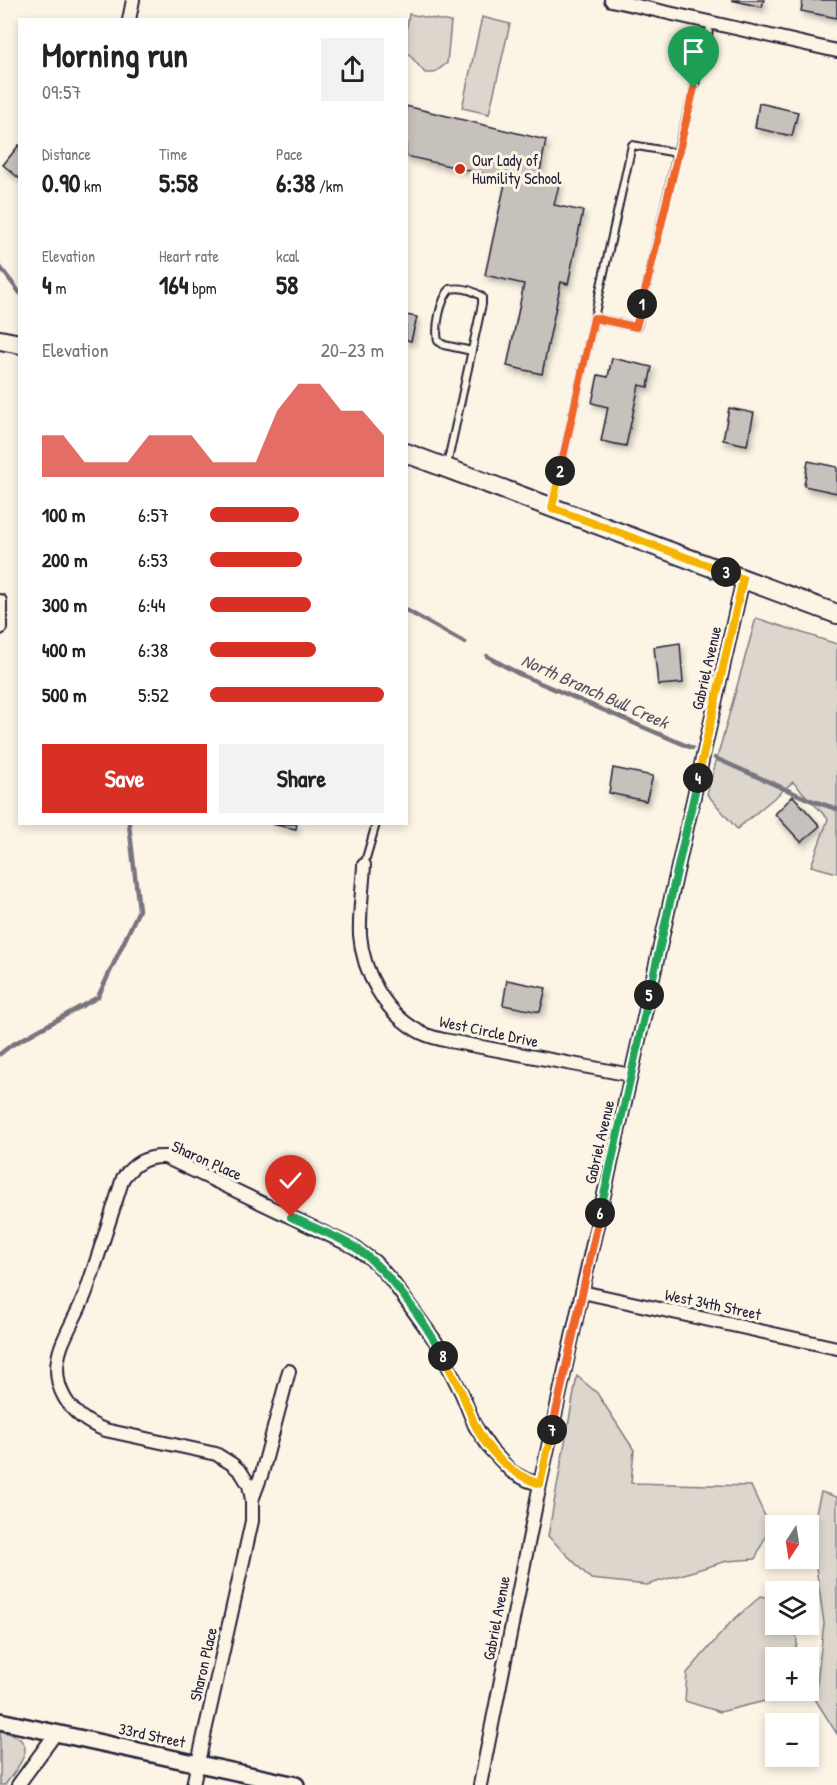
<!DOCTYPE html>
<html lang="en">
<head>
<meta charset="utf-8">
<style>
	:root { --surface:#fff; --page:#f2f2f2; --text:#222; --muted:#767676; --accent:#d93025 }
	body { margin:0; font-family:"Patrick Hand",sans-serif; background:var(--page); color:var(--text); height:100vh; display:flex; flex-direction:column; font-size:22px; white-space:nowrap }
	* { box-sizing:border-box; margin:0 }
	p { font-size:20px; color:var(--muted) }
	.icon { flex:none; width:33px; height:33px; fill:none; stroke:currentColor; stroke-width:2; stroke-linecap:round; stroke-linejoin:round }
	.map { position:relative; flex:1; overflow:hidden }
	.drawer { position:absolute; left:18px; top:18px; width:390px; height:807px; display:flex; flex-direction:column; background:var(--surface); border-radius:0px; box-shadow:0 3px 9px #0003 }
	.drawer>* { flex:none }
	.needle { width:39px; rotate:192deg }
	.controls { position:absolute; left:765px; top:1515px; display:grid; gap:12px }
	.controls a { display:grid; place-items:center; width:54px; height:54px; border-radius:0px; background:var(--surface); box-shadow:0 3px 9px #0003; font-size:30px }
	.pin { position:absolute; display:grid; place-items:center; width:51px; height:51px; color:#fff; margin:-62px -26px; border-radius:50% 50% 50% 0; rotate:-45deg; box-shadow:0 0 6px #0007 }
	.pin .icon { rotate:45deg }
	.km { position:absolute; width:30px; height:30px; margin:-15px; border-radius:50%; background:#222; color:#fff; font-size:16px; line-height:30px; text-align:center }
	.round { display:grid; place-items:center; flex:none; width:63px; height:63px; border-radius:0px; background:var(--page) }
	.overview { display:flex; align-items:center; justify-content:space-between; height:102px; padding:0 24px }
	h1 { font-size:33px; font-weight:700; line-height:45px }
	.metrics { display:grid; grid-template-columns:repeat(3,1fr); gap:9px; height:102px; padding:6px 24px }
	.metrics div { display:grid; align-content:center }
	.metrics b { font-size:26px; font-weight:700 }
	.metrics small { font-size:16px; font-weight:400 }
	.metrics p { font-size:16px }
	.chart { height:168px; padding:12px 24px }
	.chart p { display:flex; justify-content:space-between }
	.chart svg { width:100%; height:108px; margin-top:6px; fill:var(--accent); opacity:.7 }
	.cta { display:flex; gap:12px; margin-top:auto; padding:12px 24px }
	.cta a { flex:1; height:69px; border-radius:0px; background:var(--accent); color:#fff; font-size:24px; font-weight:700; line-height:69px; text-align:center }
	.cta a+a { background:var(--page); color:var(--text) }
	ul { padding:0 24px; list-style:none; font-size:20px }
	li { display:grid; grid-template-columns:96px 72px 1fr; align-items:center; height:45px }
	li i { height:15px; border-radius:8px; background:var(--accent) }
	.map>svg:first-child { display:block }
	.green { fill:#dcd6cc; stroke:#7f7c84; stroke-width:1.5 }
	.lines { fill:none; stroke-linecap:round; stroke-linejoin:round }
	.stream { stroke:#78757e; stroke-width:4.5 }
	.building { fill:#c6c1bb; stroke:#22223b; stroke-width:1.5; filter:url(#shadow) }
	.service-casing { stroke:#22223b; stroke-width:10 }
	.minor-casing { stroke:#22223b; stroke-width:16 }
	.tertiary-casing { stroke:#22223b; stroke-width:20 }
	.secondary-casing { stroke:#22223b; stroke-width:22 }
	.service { stroke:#fcf5e5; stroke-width:6 }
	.minor { stroke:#fcf5e5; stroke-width:12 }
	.tertiary { stroke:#fcf5e5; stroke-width:15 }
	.secondary { stroke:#fcf5e5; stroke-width:18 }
	.split-1-casing { stroke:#fff; stroke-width:12 }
	.split-2-casing { stroke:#fff; stroke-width:12 }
	.split-3-casing { stroke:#fff; stroke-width:12 }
	.split-4-casing { stroke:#fff; stroke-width:12 }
	.split-5-casing { stroke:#fff; stroke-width:12 }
	.split-6-casing { stroke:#fff; stroke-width:12 }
	.split-7-casing { stroke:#fff; stroke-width:12 }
	.split-8-casing { stroke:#fff; stroke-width:12 }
	.split-9-casing { stroke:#fff; stroke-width:12 }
	.split-1 { stroke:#f0652b; stroke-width:8 }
	.split-2 { stroke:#f0652b; stroke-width:8 }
	.split-3 { stroke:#f5b400; stroke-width:8 }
	.split-4 { stroke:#f5b400; stroke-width:8 }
	.split-5 { stroke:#22a559; stroke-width:8 }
	.split-6 { stroke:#22a559; stroke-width:8 }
	.split-7 { stroke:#f0652b; stroke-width:8 }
	.split-8 { stroke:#f5b400; stroke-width:8 }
	.split-9 { stroke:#22a559; stroke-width:8 }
	.poi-dot { fill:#c8321e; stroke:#fcf5e5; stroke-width:2 }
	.labels { text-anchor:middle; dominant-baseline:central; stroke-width:6; stroke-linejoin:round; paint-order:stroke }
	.poi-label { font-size:16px; fill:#22223b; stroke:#fcf5e5; text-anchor:start }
	.street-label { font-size:16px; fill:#22223b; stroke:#fcf5e5 }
	.water-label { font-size:18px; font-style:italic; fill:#545362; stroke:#fcf5e5 }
</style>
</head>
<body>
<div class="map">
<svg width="837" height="1785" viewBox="0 0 837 1785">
	<defs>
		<filter id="shadow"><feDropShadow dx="2.5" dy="4.5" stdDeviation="3" flood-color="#0004"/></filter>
	</defs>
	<rect width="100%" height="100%" fill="#fcf5e5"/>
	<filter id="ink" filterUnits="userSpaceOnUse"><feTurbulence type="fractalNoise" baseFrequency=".0167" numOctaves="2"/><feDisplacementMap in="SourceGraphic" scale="12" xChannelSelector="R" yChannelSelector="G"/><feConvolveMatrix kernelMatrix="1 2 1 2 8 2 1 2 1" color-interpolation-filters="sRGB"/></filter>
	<g filter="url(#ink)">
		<!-- green -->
		<path class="green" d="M409,14l42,8 -4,41 -13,10h-9l-18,-21v-25z
			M482,17l28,7 -21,90 -27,-6z
			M756,618l81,26v229l-26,-7 17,-47 -35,-37 -56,47 -30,-35z
			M577,1376l20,17 37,57 -3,33 120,3 19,41 -15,32 -28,2 -80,24 -56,-6 -43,-43z
			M821,1492l16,5v237l-22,-35 9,-76 -13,-90z
			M761,1596l14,3 1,25 20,1 1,20 -7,12 -14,1 -1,24 -10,19 -45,11 -35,-11 2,-28 44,-51z
			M0,1731c42,9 22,30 5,54h-5z"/>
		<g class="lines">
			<!-- stream -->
			<path class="stream" d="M0,267l20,26
				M406,610l59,33
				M487,656l32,18 173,74
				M715,758l95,42 27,9
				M0,1054l10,-8 88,-49 41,-87 -10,-86"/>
		</g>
		<!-- building -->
		<path class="building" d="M731,0h33l-2,7z
			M803,0h34v18l-36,-7z
			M759,103l39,9 -6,24 -37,-8z
			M406,106l140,34 -7,37 21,4 -6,24 29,6 -15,73 -7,-2 -19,92 -35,-8 17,-82 -39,-9 21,-96 -100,-23z
			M19,145h1v34l-17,-14z
			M406,315l11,2 -6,24 -5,-1z
			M612,358l40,9 -4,20 -9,-2 -13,61 -25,-5 7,-34 -16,-4 6,-28 10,2z
			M729,408l25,5 -7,32 -24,-5z
			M808,461l29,6v26l-33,-7z
			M680,643l3,40 -25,2 -4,-38z
			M613,768l40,8 -7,25 -37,-8z
			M793,796l27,30 -19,16 -26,-28z
			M271,824h26l-1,5z
			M507,980l39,8 -6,24 -37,-7z"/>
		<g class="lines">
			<!-- service casing -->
			<g class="service-casing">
				<path id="service" d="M594,318l38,-173 45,8
					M447,465l35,-161v-7c-9,-7 -21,-10 -32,-8 -10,12 -15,38 -12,52l6,4 28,6
					M552,507l42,-189 43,9 40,-174 34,-130
					M364,865l12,-41"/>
			</g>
			<!-- minor casing -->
			<g class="minor-casing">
				<path id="minor" d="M611,0l226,51
					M129,20l4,-20
					M0,601v27
					M364,865c-1,22 -5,47 -4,70 3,37 24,77 58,96 8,5 18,7 26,9l187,35
					M582,1292l255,56
					M252,1500l10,-27 27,-102
					M18,1785l38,-52
					M193,1785l59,-264v-21l-3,-15 -8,-13 -9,-8 -16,-10 -111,-24c-36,-14 -57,-44 -44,-83 7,-19 18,-36 25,-55 13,-38 25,-76 37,-114 11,-14 22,-22 42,-21l189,90 21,15 17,19 44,61 26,52 13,32 16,24 21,22 15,8 13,4
					M480,1785l60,-301 42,-192 161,-713"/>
			</g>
			<!-- tertiary casing -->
			<g class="tertiary-casing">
				<path id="tertiary" d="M0,1721l296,64"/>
			</g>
			<!-- secondary casing -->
			<g class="secondary-casing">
				<path id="secondary" d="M0,340l20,4
					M406,453l431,161"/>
			</g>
			<!-- service -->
			<use href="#service" class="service"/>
			<!-- minor -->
			<use href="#minor" class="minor"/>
			<!-- tertiary -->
			<use href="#tertiary" class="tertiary"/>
			<!-- secondary -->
			<use href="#secondary" class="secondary"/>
		</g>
	</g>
	<g class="lines" filter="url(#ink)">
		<!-- split-1 casing -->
		<g class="split-1-casing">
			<path id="split-1" d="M642,304l52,-216"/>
		</g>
		<!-- split-2 casing -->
		<g class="split-2-casing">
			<path id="split-2" d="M560,471l34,-153 42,9 6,-23"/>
		</g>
		<!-- split-3 casing -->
		<g class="split-3-casing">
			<path id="split-3" d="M560,471l-8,37 174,64"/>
		</g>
		<!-- split-4 casing -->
		<g class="split-4-casing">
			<path id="split-4" d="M698,778l45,-199 -17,-7"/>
		</g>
		<!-- split-5 casing -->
		<g class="split-5-casing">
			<path id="split-5" d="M649,995l49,-217"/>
		</g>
		<!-- split-6 casing -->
		<g class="split-6-casing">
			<path id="split-6" d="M600,1213l49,-218"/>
		</g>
		<!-- split-7 casing -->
		<g class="split-7-casing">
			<path id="split-7" d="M552,1430l48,-217"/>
		</g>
		<!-- split-8 casing -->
		<g class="split-8-casing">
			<path id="split-8" d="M443,1356c6,12 13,24 19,37 4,10 8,20 12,30 13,28 37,52 66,61l12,-54"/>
		</g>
		<!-- split-9 casing -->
		<g class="split-9-casing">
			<path id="split-9" d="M291,1217c20,9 42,18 62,29 32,19 73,77 90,110"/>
		</g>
		<!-- split-1 -->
		<use href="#split-1" class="split-1"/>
		<!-- split-2 -->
		<use href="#split-2" class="split-2"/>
		<!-- split-3 -->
		<use href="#split-3" class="split-3"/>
		<!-- split-4 -->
		<use href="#split-4" class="split-4"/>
		<!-- split-5 -->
		<use href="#split-5" class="split-5"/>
		<!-- split-6 -->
		<use href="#split-6" class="split-6"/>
		<!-- split-7 -->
		<use href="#split-7" class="split-7"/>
		<!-- split-8 -->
		<use href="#split-8" class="split-8"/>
		<!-- split-9 -->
		<use href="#split-9" class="split-9"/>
	</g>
	<!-- markers -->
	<circle class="poi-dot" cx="460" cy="169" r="6"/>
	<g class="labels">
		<!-- poi labels -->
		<g class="poi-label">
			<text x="472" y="160">Our Lady of<tspan x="472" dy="18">Humility School</tspan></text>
		</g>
		<!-- street labels -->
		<g class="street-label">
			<text transform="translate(706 668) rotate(-77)">Gabriel Avenue</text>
			<text transform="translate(489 1031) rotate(12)">West Circle Drive</text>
			<text transform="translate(599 1142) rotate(-77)">Gabriel Avenue</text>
			<text transform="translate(207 1160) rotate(24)">Sharon Place</text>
			<text transform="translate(713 1304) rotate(12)">West 34th Street</text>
			<text transform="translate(496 1618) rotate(-79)">Gabriel Avenue</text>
			<text transform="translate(203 1664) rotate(-77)">Sharon Place</text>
			<text transform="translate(152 1735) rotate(12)">33rd Street</text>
		</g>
		<!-- water labels -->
		<g class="water-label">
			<text transform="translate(595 691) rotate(24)">North Branch Bull Creek</text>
		</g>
	</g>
</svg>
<div class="controls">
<a><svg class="needle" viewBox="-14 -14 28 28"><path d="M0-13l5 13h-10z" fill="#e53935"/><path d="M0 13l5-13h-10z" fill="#767676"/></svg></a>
<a><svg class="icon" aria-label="layers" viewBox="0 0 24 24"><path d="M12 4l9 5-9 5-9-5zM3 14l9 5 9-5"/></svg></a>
<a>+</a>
<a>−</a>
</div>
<div class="pin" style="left:694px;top:88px;background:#1e9e55"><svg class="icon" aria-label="arrive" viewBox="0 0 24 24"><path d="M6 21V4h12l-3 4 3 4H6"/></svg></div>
<div class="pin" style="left:291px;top:1217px;background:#d93025"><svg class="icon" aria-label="check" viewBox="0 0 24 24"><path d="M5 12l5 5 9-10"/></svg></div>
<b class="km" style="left:642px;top:304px">1</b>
<b class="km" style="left:560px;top:471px">2</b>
<b class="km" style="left:726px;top:572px">3</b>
<b class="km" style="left:698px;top:778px">4</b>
<b class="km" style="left:649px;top:995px">5</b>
<b class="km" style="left:600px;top:1213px">6</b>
<b class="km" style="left:552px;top:1430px">7</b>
<b class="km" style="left:443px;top:1356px">8</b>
<section class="drawer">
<div class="overview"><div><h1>Morning run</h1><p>09:57</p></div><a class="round"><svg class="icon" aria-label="share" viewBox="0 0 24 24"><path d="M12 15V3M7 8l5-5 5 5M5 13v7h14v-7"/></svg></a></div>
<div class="metrics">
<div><p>Distance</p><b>0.90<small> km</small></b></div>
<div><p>Time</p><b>5:58</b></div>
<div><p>Pace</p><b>6:38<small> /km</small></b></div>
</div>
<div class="metrics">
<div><p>Elevation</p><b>4<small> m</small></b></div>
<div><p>Heart rate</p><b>164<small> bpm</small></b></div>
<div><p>kcal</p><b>58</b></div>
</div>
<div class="chart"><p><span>Elevation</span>20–23 m</p>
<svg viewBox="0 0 160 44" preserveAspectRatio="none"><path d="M0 44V27L10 27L20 38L30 38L40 38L50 27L60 27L70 27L80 38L90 38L100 38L110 17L120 6L130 6L140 17L150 17L160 27V44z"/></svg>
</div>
<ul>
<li><b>100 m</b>6:57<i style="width:51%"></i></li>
<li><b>200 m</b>6:53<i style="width:53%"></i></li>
<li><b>300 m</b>6:44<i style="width:58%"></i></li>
<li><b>400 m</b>6:38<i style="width:61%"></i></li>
<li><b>500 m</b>5:52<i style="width:100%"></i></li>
</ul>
<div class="cta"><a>Save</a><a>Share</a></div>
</section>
</div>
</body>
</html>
